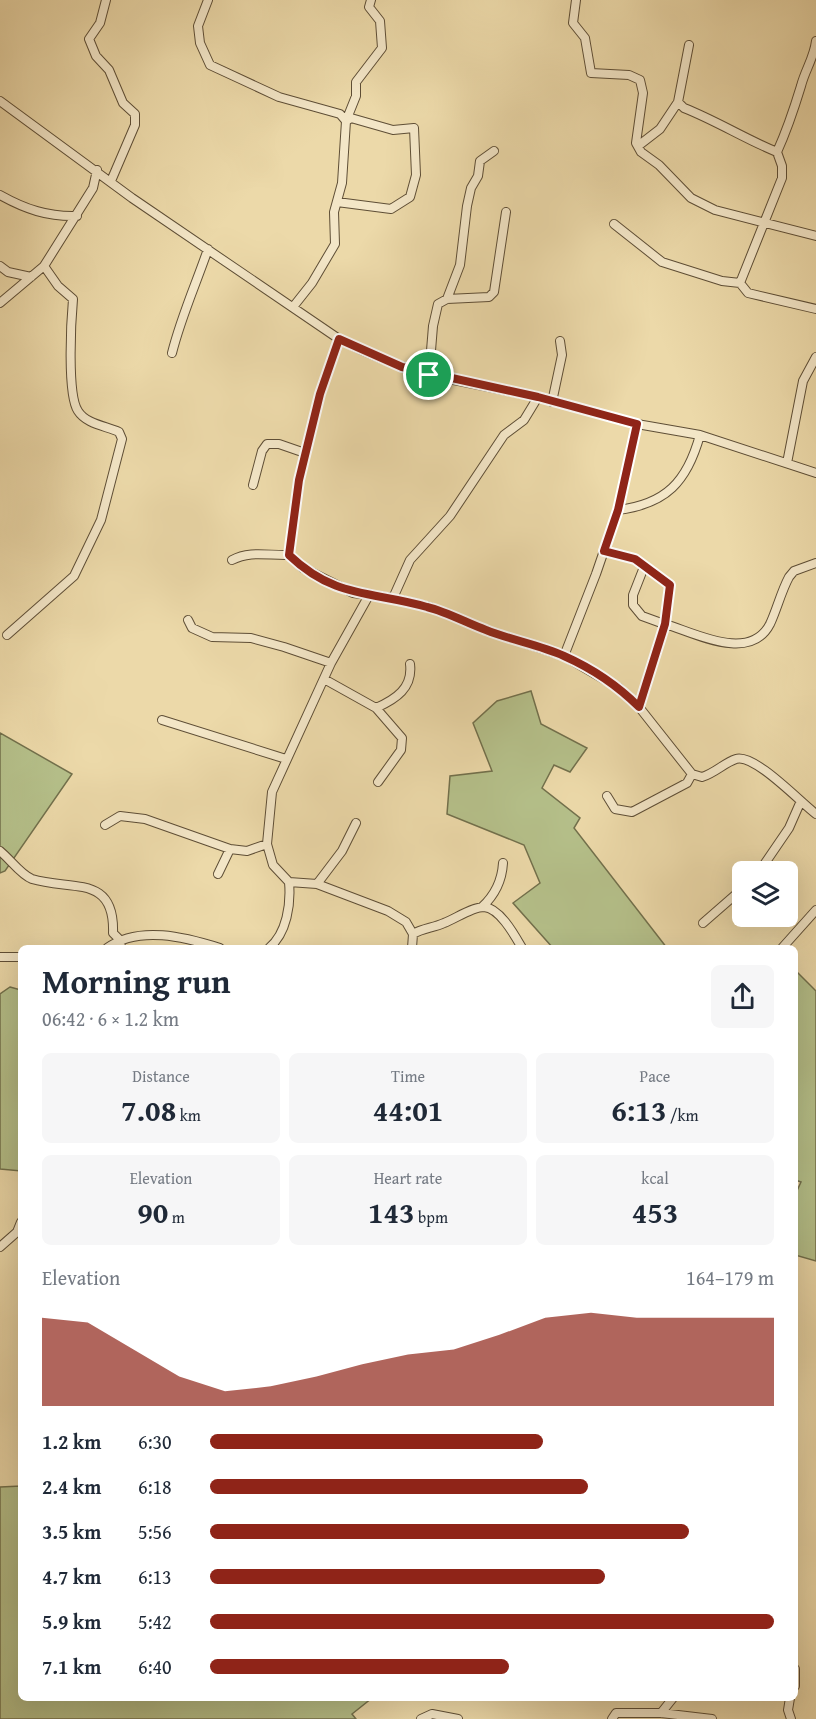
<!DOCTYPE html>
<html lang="en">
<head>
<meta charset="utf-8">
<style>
	:root { --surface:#fff; --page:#f6f6f7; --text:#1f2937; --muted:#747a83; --accent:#8f2418 }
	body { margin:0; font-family:"Gentium Book Plus",serif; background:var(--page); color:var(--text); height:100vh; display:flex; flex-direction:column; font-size:22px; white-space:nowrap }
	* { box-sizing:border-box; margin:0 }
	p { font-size:20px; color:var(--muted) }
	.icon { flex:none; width:33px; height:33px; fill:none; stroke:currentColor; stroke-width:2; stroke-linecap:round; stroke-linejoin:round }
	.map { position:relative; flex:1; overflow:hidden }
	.drawer { position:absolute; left:18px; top:945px; width:780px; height:756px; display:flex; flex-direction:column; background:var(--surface); border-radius:9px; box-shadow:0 6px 24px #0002 }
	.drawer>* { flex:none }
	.controls { position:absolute; left:732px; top:861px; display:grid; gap:12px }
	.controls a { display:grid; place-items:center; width:66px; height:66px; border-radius:9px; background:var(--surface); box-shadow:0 6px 24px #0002; font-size:30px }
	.pin { position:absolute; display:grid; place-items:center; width:51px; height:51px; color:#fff; margin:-26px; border:3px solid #fff; border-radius:50%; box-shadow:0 2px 6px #0007 }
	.round { display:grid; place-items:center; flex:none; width:63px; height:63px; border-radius:9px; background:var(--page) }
	.headline { display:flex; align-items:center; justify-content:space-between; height:102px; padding:0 24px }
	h1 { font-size:33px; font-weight:800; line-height:45px }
	.stats { display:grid; grid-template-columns:repeat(3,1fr); gap:9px; height:102px; padding:6px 24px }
	.stats div { display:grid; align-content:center; border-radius:9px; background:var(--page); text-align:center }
	.stats b { font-size:30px; font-weight:800 }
	.stats small { font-size:16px; font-weight:400 }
	.stats p { font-size:16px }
	.chart { height:168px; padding:12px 24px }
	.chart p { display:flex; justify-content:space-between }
	.chart svg { width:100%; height:108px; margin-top:6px; fill:var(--accent); opacity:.7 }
	ul { padding:0 24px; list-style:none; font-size:20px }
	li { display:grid; grid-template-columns:96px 72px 1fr; align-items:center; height:45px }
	li i { height:15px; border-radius:8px; background:var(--accent) }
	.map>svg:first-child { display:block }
	.green { fill:#b5c08a; stroke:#72704c; stroke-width:1.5 }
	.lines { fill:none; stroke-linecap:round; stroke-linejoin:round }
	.minor-casing { stroke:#5e4e36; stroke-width:10 }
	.minor { stroke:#f3e6c7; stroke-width:8 }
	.route-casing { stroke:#fff; stroke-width:12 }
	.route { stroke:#8f2418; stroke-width:8 }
</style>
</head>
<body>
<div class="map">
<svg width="816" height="1719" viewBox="0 0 816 1719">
	<rect width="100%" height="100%" fill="#ecd9a9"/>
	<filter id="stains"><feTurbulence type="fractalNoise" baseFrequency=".00333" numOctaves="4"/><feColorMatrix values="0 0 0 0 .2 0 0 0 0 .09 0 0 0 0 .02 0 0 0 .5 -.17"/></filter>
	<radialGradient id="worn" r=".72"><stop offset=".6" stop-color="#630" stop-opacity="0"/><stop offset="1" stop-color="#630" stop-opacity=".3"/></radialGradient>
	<!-- green -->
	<path class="green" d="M531,691l10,33 46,24 -17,24 -16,-7 -12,23 38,30 -6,10 93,120h-114l-40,-45 27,-20 -16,-38 -77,-31 3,-38 42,-5 -19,-48 24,-22z
		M0,733l72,41 -67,97 -5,2z
		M795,970l21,21v270l-21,-6v-60l6,-13 -6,-2z
		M10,987l11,3v181l-21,-2v-175z
		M21,1486v212h351l-20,16 4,5h-356v-232z"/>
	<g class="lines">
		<!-- minor casing -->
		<g class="minor-casing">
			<path id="minor" d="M106,0l-6,23 -11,16 7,17 13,14 14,33 12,11v11l-24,56
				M208,0l-10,26 2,17 10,22 69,32 61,17 6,7 10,-25v-14l26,-34 -2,-27 -11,-14 2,-7
				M576,0l-3,23 12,15 6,35 38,2 11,5 3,13 -7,50 5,9 18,13 32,33 24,12 101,26
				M816,41c-2,17 -11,29 -15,45 -7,23 -14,44 -24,66l5,14v12l-42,105 8,10 68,16
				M689,45l-11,57 6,6c33,13 61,31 93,44
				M0,101l132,97 207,141c29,15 58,27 90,36l109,22 99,27 63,11 116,38
				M638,146l22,-17 18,-27
				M0,195c25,14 48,22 77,21
				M614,224l48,38 60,19 18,2
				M0,266l8,6 23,5
				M447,299l13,-34 7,-59 4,-18 7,-12 2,-15 14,-10
				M0,303l44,-37 49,-78 4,-18
				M293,307l19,-24 23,-39 -1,-32 8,-29 4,-62 5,-3 42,12 21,-2 2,47 -6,22 -19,12 -54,-7
				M172,353c9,-36 24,-69 36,-104
				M429,375l4,-49 5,-22 9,-5 42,-2 5,-5 12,-80
				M552,402l10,-47 -2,-14
				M787,463l16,-82 13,-24
				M253,485l9,-34 5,-7h12l26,9
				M618,510c48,-6 69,-28 82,-75
				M604,551l31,8 35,26 -5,39 -26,83
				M289,555l10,-75 21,-86 19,-55
				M232,560c18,-10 38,-4 57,-5l14,13 50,25 40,5 37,9 58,24 76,25 55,32 20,19 53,67 10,3c13,-4 22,-14 34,-18 18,-6 64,43 80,55
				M644,567l-11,28v10l9,11 22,8
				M393,598l17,-38 40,-44 54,-81 20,-15 14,-23
				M188,620l4,8 20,9 39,1 33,9 47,16
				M665,624c30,9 85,39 105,0 7,-15 11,-32 19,-47l5,-6 22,-8
				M7,635l67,-59 27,-56 21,-81 -3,-7c-13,-6 -33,-8 -41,-21 -11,-16 -7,-90 -5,-112l-15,-13 -14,-20
				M564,656l32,-82 22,-64 19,-86
				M324,679l52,29 26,30 -1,12 -23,32
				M376,708c20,-9 37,-20 34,-44
				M162,720l124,39
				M607,796l8,13 17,3 55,-29 5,-9
				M105,825l15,-9 25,3 85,30
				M0,851c10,8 21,24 32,28 39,12 83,-5 81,54l7,7 1,8
				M759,872l30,-44 11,-25
				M218,874l12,-25 17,2 20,-7
				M289,882l28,2 71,27 18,11 7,12 -1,14
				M317,884l25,-33 14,-28
				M482,907c13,-12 20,-27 21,-44
				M703,923l39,-34
				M413,934c10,-6 20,-6 31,-11 11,-4 28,-16 40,-16 16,1 31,29 38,41
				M107,948c32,-23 78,-11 113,0
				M269,948c18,-15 22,-44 20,-66l-16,-17 -6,-21 5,-52 59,-129 37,-66
				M782,948l34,-38
				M0,957h21
				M0,1247l17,-15 4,-10
				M795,1686v-17
				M790,1698l-2,12 3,9
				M661,1713l12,-15
				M421,1719l11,-5 26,5
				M612,1719l4,-6h45l51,6"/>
		</g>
		<!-- minor -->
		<use href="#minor" class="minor"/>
	</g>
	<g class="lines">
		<!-- route casing -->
		<g class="route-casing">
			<path id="route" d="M339,339l63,28 136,30 99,27 -19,86 -14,41 31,8 35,26 -5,39 -26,83c-21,-21 -48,-39 -75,-51 -25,-11 -53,-16 -78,-26 -19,-7 -39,-18 -59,-23 -55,-16 -92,-8 -138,-52l10,-75 21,-86z"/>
		</g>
		<!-- route -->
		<use href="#route" class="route"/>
	</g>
	<rect width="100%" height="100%" filter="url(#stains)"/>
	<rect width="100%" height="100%" fill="url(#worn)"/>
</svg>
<div class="controls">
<a><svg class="icon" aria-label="layers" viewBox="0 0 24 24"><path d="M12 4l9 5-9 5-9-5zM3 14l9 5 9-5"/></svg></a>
</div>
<div class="pin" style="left:429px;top:375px;background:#1e9e55"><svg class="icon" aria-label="arrive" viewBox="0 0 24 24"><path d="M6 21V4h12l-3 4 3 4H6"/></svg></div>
<section class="drawer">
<div class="headline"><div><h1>Morning run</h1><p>06:42 · 6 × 1.2 km</p></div><a class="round"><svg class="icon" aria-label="share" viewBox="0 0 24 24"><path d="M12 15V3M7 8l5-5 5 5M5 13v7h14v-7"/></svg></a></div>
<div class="stats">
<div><p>Distance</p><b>7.08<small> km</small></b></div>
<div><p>Time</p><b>44:01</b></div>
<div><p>Pace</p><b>6:13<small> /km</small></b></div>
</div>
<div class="stats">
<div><p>Elevation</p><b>90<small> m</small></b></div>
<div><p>Heart rate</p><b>143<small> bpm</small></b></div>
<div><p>kcal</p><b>453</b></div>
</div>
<div class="chart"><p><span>Elevation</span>164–179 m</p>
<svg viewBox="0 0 160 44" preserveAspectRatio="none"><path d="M0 44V8L10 10L20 21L30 32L40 38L50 36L60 32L70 27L80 23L90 21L100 15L110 8L120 6L130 8L140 8L150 8L160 8V44z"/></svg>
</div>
<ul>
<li><b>1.2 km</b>6:30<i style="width:59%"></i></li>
<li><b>2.4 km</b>6:18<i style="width:67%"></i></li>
<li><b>3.5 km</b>5:56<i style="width:85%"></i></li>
<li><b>4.7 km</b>6:13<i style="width:70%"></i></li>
<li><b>5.9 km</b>5:42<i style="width:100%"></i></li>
<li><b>7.1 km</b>6:40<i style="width:53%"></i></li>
</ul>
</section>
</div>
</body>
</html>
